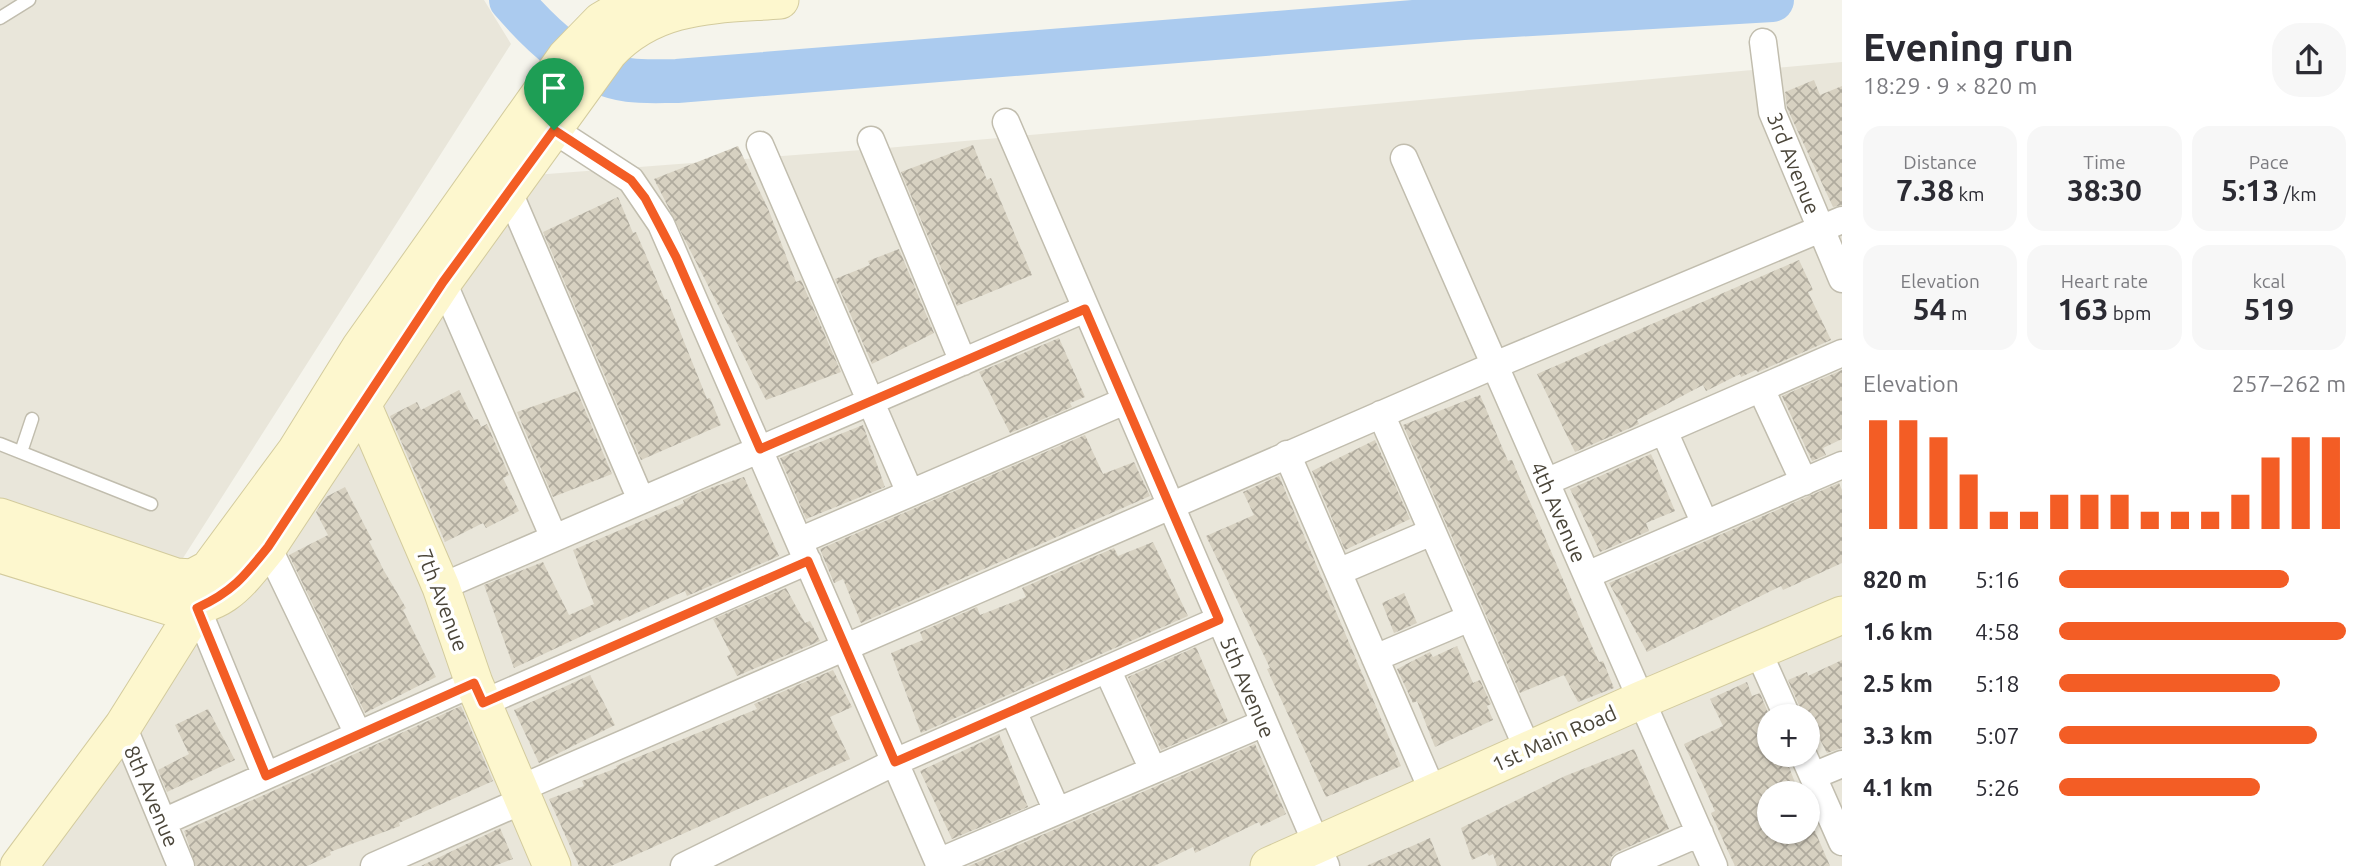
<!DOCTYPE html>
<html lang="en">
<head>
<meta charset="utf-8">
<style>
	:root { --surface:#fff; --page:#f7f7f7; --text:#2b2b33; --muted:#7c7c81; --accent:#f35d25 }
	body { margin:0; font-family:Ubuntu,sans-serif; background:var(--page); color:var(--text); height:100vh; display:flex; flex-direction:column; font-size:26px; white-space:nowrap }
	* { box-sizing:border-box; margin:0 }
	p { font-size:23px; color:var(--muted) }
	.icon { flex:none; width:38px; height:38px; fill:none; stroke:currentColor; stroke-width:2; stroke-linecap:round; stroke-linejoin:round }
	.map { position:relative; flex:1; overflow:hidden }
	.side { display:flex; flex-direction:column; background:var(--surface); width:525px }
	.side>* { flex:none }
	.buttons { position:absolute; left:1757px; top:704px; display:grid; gap:14px }
	.buttons a { display:grid; place-items:center; width:63px; height:63px; border-radius:50%; background:var(--surface); box-shadow:0 2px 5px #0004; font-size:35px }
	.pin { position:absolute; display:grid; place-items:center; width:60px; height:60px; color:#fff; margin:-72px -30px; border-radius:50% 50% 50% 0; rotate:-45deg; box-shadow:0 0 7px #0007 }
	.pin .icon { rotate:45deg }
	.round { display:grid; place-items:center; flex:none; width:74px; height:74px; border-radius:28px; background:var(--page) }
	.headline { display:flex; align-items:center; justify-content:space-between; height:119px; padding:0 21px }
	h1 { font-size:38px; font-weight:700; line-height:52px }
	.figures { display:grid; grid-template-columns:repeat(3,1fr); gap:10px; height:119px; padding:7px 21px }
	.figures div { display:grid; align-content:center; border-radius:18px; background:var(--page); text-align:center }
	.figures b { font-size:30px; font-weight:700 }
	.figures small { font-size:19px; font-weight:400 }
	.figures p { font-size:19px }
	.chart { height:196px; padding:14px 21px }
	.chart p { display:flex; justify-content:space-between }
	.chart svg { width:100%; height:126px; margin-top:7px; stroke:var(--accent); stroke-width:6 }
	ul { padding:0 21px; list-style:none; font-size:23px }
	li { display:grid; grid-template-columns:112px 84px 1fr; align-items:center; height:52px }
	li i { height:18px; border-radius:9px; background:var(--accent) }
	main { display:flex; flex:1; min-height:0 }
	.map>svg:first-child { display:block }
	.residential { fill:#e9e6da; fill-rule:evenodd }
	.lines { fill:none; stroke-linecap:round; stroke-linejoin:round }
	.river { stroke:#abcbef; stroke-width:44 }
	.building { fill:url(#building-cross-hatch) }
	.lane-casing { stroke:#c1bdae; stroke-width:15 }
	.street-casing { stroke:#c1bdae; stroke-width:29 }
	.secondary-casing { stroke:#d3cb9d; stroke-width:39 }
	.lane { stroke:#fff; stroke-width:12 }
	.street { stroke:#fff; stroke-width:26 }
	.secondary { stroke:#fdf7ce; stroke-width:37 }
	.route-casing { stroke:#fff; stroke-width:14 }
	.route { stroke:#f35d25; stroke-width:9 }
	.labels { text-anchor:middle; dominant-baseline:central; stroke-width:7; stroke-linejoin:round; paint-order:stroke }
	.street-label { font-size:21px; fill:#4a4539; stroke:#fff }
</style>
</head>
<body>
<main>
<div class="map">
<svg width="1842" height="866" viewBox="0 0 1842 866">
	<defs>
		<pattern id="building-cross-hatch" width="8" height="8" patternUnits="userSpaceOnUse" patternTransform="scale(1.75)"><rect width="8" height="8" fill="#d7d1c1"/><path d="M0 0l8 8M0 8l8-8" fill="none" stroke="#b0ab9e"/></pattern>
	</defs>
	<rect width="100%" height="100%" fill="#f5f4ec"/>
	<!-- residential -->
	<path class="residential" d="M0,0h484l27,44 -349,547 -162,-69z
		M1842,62v804h-1813l505,-691 341,-26zM1769,716h39v38h-39zM1769,793h39v38h-39z"/>
	<g class="lines">
		<!-- river -->
		<path class="river" d="M511,0c31,36 69,73 118,80 15,2 32,1 48,1l786,-63 309,-18"/>
	</g>
	<!-- building -->
	<path class="building" d="M1814,80l6,15 22,-9v119l-9,2 -46,-99 -2,-16z
		M973,145l14,35 4,-2 41,97 -75,31 -56,-134z
		M738,146l31,65 27,71 5,-2 40,92 -75,28 -112,-221z
		M618,197l15,36 3,-1 29,68 2,-1 40,100 3,-1 11,27 -80,35 -98,-228z
		M899,249l35,84 -62,31 -37,-85 35,-14 -2,-4z
		M1799,260l14,30 -5,2 23,48 -73,32 -2,-2 -15,7 -1,-3 -34,17 -3,-6 -66,35 2,4 -64,28 -38,-78z
		M1059,338l26,59 -15,6 2,4 -62,26 -31,-61z
		M1842,370v69l-19,9 3,7 -14,6 -30,-65z
		M459,390l15,30 4,-1 3,8 6,-3 22,51 -6,3 16,33 -33,17 -3,-5 -38,19 -55,-126 27,-14 4,8z
		M577,391l35,83 -59,23 -36,-85z
		M1480,395l28,66 4,-1 73,171 14,31 4,-1 11,27 -36,14 -14,-27 -44,18 -117,-268z
		M863,425l22,62 -79,32 -26,-61z
		M1085,435l18,39 31,-12 16,34 -289,127 -18,-44 -9,4 -14,-34z
		M1375,440l35,79 -65,31 -33,-79z
		M1651,454l24,57 -29,12 3,8 -49,21 -30,-63z
		M1279,476l122,290 -75,31 -59,-128 3,-1 -64,-132 48,-21 -11,-23z
		M744,477l35,79 -92,40 -2,-5 -66,30 -1,-2 -104,49 -30,-83 59,-23 26,53 25,-11 -21,-54 111,-47 -1,-3 24,-11z
		M1839,483l3,7v73l-59,27 -2,-4 -134,66 -38,-69z
		M345,487l27,53 -3,1 14,28 23,39 -3,2 33,67 -71,36 -76,-158 39,-20 -12,-23 10,-15z
		M1153,542l35,74 -267,117 -30,-80 32,-13 -3,-8 57,-25 3,8 46,-18 -4,-9 92,-40 4,8z
		M786,588l19,35 5,-2 10,20 -83,35 -10,-20 4,-2 -18,-35z
		M1404,593l13,30 -23,10 -12,-30z
		M1457,646l16,37 7,-3 11,24 -4,2 6,14 -58,27 -18,-46 -4,2 -16,-34 33,-17 3,5z
		M1196,647l32,74 -67,29 -33,-73z
		M1842,660v88l-15,5 -19,-37 -3,-5 -3,1 -14,-32 19,-8 1,4z
		M833,670l19,37 -22,10 20,42 -239,107h-32l-30,-67 35,-13 -2,-5 35,-13 -1,-2 141,-57 -3,-5z
		M590,675l25,50 -76,38 -25,-53z
		M1747,682l5,14 8,-3 9,22v39h15l15,39h-30v38h46l15,35h-95l-8,-17 -16,-36 4,-2 -31,-67 39,-18 -13,-27z
		M461,706l32,75 -94,42 1,3 -70,26 1,3 -24,11h-111l-12,-35z
		M208,709l27,51 -68,32 -9,-22 31,-16 -14,-29z
		M999,734l29,73 -76,32 -32,-68z
		M1255,744l31,70 -25,12 -2,-4 -64,31 -2,-6 -39,19h-185z
		M1634,749l35,80 -52,23 -6,5 -2,9h-112l-4,-12 -4,2 -2,-3 -15,7 -11,-32 104,-52z
		M500,828l13,31 -19,7h-73z
		M1430,838l11,28h-75l53,-23z"/>
	<g class="lines">
		<!-- lane casing -->
		<g class="lane-casing">
			<path id="lane" d="M0,18l29,-18
				M0,444l151,60
				M21,452l11,-33"/>
		</g>
		<!-- street casing -->
		<g class="street-casing">
			<path id="street" d="M1763,42l9,70 70,167
				M1006,122l320,744
				M554,130l77,50 30,44 279,642
				M871,140l92,222
				M760,145l150,348
				M1404,158l310,708
				M509,192l132,308
				M443,282l111,256
				M1761,389l43,93
				M1381,414l147,336
				M1664,431l41,93
				M1287,454l146,338
				M1546,482l296,-129
				M799,541l326,-140
				M268,547l90,187
				M1338,572l94,-40
				M1587,575l255,-110
				M441,587l644,-278
				M197,608l69,168
				M1758,651l29,65
				M1375,658l95,-40
				M1107,669l46,101
				M483,703l325,-142
				M1013,711l44,100
				M123,726l58,140
				M1803,754l39,88
				M1813,776l29,-12
				M519,789l976,-424 347,-145
				M163,822l311,-139
				M938,862l326,-139
				M374,866l150,-66
				M684,866l211,-104 324,-142
				M1624,866l76,-33"/>
		</g>
		<!-- secondary casing -->
		<g class="secondary-casing">
			<path id="secondary" d="M346,391l16,13 79,183 33,96 78,183
				M0,517l176,60 16,1 17,-9 87,-118 64,-103 206,-291 35,-36 36,-21
				M0,554l172,53c50,2 66,-23 96,-60l175,-265 166,-230c47,-50 106,-47 171,-52
				M19,866l104,-140 74,-118 -3,-21
				M1269,866l372,-166 201,-85"/>
		</g>
		<!-- lane -->
		<use href="#lane" class="lane"/>
		<!-- street -->
		<use href="#street" class="street"/>
		<!-- secondary -->
		<use href="#secondary" class="secondary"/>
	</g>
	<g class="lines">
		<!-- route casing -->
		<g class="route-casing">
			<path id="route" d="M554,130l77,50 14,18 31,59 84,192 325,-140 134,311 -324,142 -87,-201 -325,142 -9,-20 -208,93 -69,-168c35,-16 47,-31 71,-61l175,-265z"/>
		</g>
		<!-- route -->
		<use href="#route" class="route"/>
	</g>
	<g class="labels">
		<!-- street labels -->
		<g class="street-label">
			<text transform="translate(1794 163) rotate(68)">3rd Avenue</text>
			<text transform="translate(1559 512) rotate(66)">4th Avenue</text>
			<text transform="translate(443 600) rotate(69)">7th Avenue</text>
			<text transform="translate(1248 687) rotate(67)">5th Avenue</text>
			<text transform="translate(1554 738) rotate(-24)">1st Main Road</text>
			<text transform="translate(152 796) rotate(67)">8th Avenue</text>
		</g>
	</g>
</svg>
<div class="buttons">
<a>+</a>
<a>−</a>
</div>
<div class="pin" style="left:554px;top:130px;background:#1e9e55"><svg class="icon" aria-label="arrive" viewBox="0 0 24 24"><path d="M6 21V4h12l-3 4 3 4H6"/></svg></div>
</div>
<section class="side">
<div class="headline"><div><h1>Evening run</h1><p>18:29 · 9 × 820 m</p></div><a class="round"><svg class="icon" aria-label="share" viewBox="0 0 24 24"><path d="M12 15V3M7 8l5-5 5 5M5 13v7h14v-7"/></svg></a></div>
<div class="figures">
<div><p>Distance</p><b>7.38<small> km</small></b></div>
<div><p>Time</p><b>38:30</b></div>
<div><p>Pace</p><b>5:13<small> /km</small></b></div>
</div>
<div class="figures">
<div><p>Elevation</p><b>54<small> m</small></b></div>
<div><p>Heart rate</p><b>163<small> bpm</small></b></div>
<div><p>kcal</p><b>519</b></div>
</div>
<div class="chart"><p><span>Elevation</span>257–262 m</p>
<svg viewBox="0 0 160 44" preserveAspectRatio="none"><path d="M5 44V6M15 44V6M25 44V12M35 44V25M45 44V38M55 44V38M65 44V32M75 44V32M85 44V32M95 44V38M105 44V38M115 44V38M125 44V32M135 44V19M145 44V12M155 44V12"/></svg>
</div>
<ul>
<li><b>820 m</b>5:16<i style="width:80%"></i></li>
<li><b>1.6 km</b>4:58<i style="width:100%"></i></li>
<li><b>2.5 km</b>5:18<i style="width:77%"></i></li>
<li><b>3.3 km</b>5:07<i style="width:90%"></i></li>
<li><b>4.1 km</b>5:26<i style="width:70%"></i></li>
</ul>
</section>
</main>
</body>
</html>
